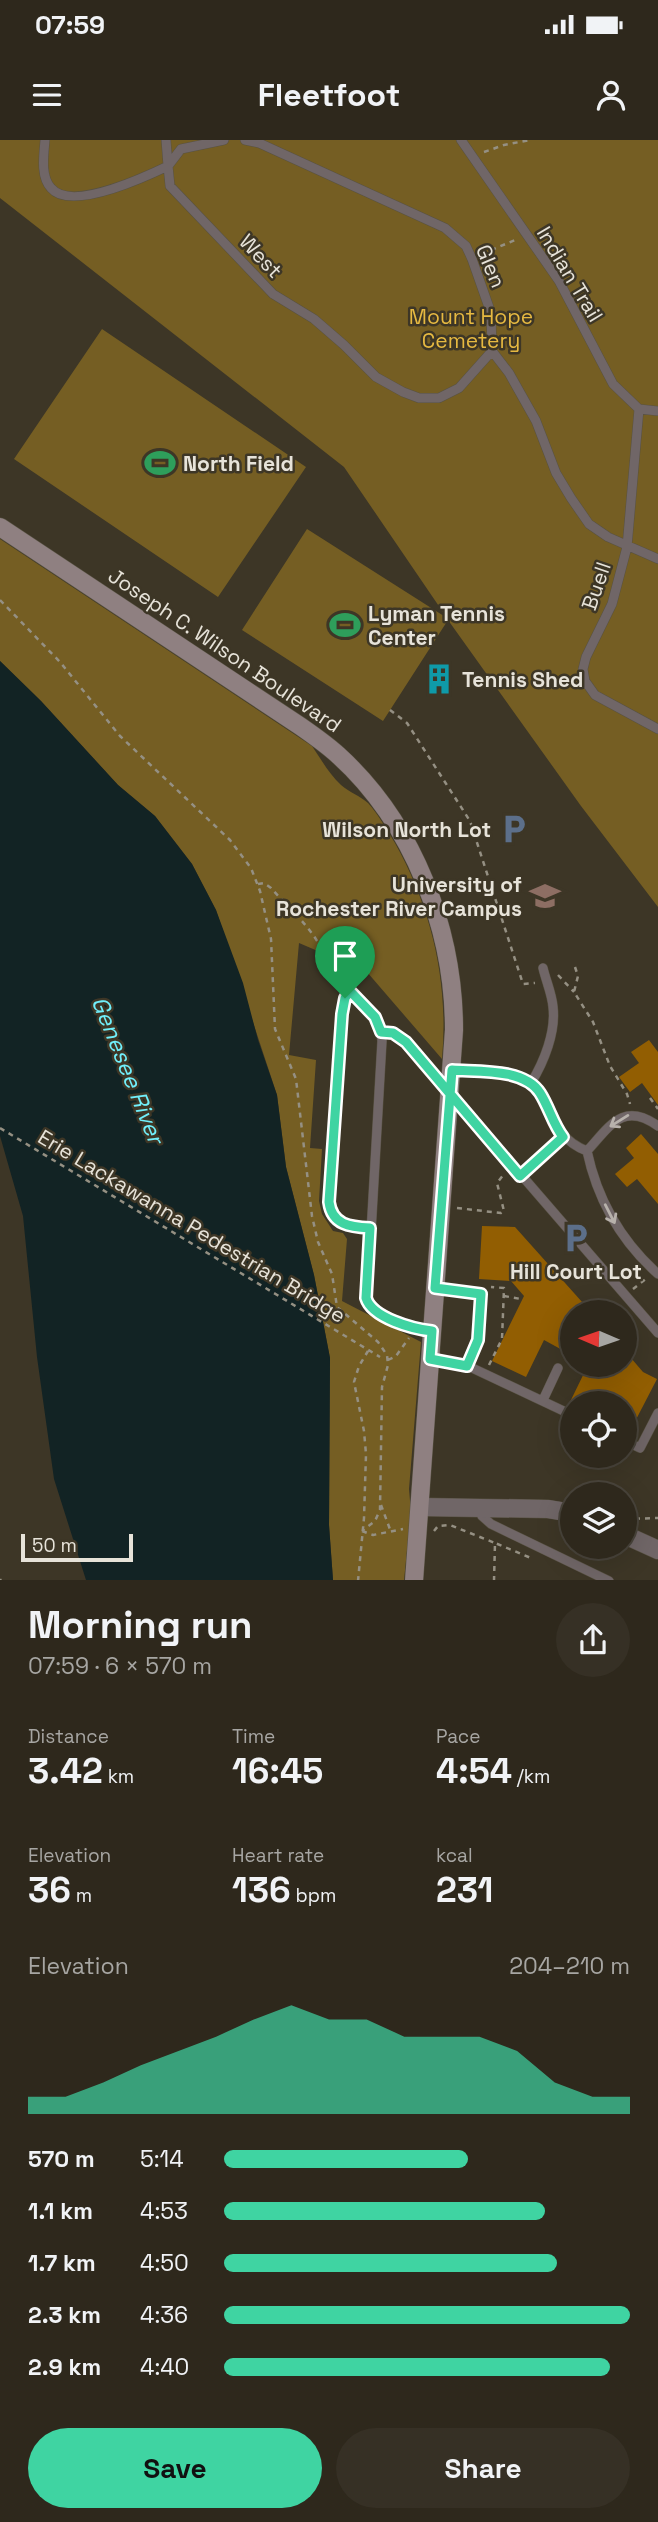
<!DOCTYPE html>
<html lang="en">
<head>
<meta charset="utf-8">
<style>
	:root { --surface:#2e281c; --page:#363025; --text:#f1f3f6; --muted:#a7a6a3; --line:#49443b; --accent:#3fd4a2 }
	body { margin:0; font-family:"Space Grotesk",sans-serif; background:var(--page); color:var(--text); height:100vh; display:flex; flex-direction:column; font-size:26px; white-space:nowrap }
	* { box-sizing:border-box; margin:0 }
	p { font-size:23px; color:var(--muted) }
	.icon { flex:none; width:38px; height:38px; fill:none; stroke:currentColor; stroke-width:2; stroke-linecap:round; stroke-linejoin:round }
	.map { position:relative; height:1440px; overflow:hidden }
	.side { display:flex; flex-direction:column; background:var(--surface); flex:1 }
	.side>* { flex:none }
	.needle { width:46px; rotate:272deg }
	.buttons { position:absolute; left:560px; top:1160px; display:grid; gap:14px }
	.buttons a { display:grid; place-items:center; width:77px; height:77px; border-radius:50%; background:var(--surface); box-shadow:0 7px 28px #0002,0 0 0 2px var(--line); font-size:35px }
	.scale { position:absolute; left:21px; bottom:18px; width:112px; box-sizing:border-box; padding-left:7px; border:4px solid #e7e3d9; border-top:0; font-size:19px; line-height:24px; white-space:nowrap; color:#e7e3d9; -webkit-text-stroke:5px #3d3626; paint-order:stroke }
	.pin { position:absolute; display:grid; place-items:center; width:60px; height:60px; color:#fff; margin:-72px -30px; border-radius:50% 50% 50% 0; rotate:-45deg; box-shadow:0 0 7px #0007 }
	.pin .icon { rotate:45deg }
	.round { display:grid; place-items:center; flex:none; width:74px; height:74px; border-radius:37px; background:var(--page) }
	.summary { display:flex; align-items:center; justify-content:space-between; height:119px; padding:0 28px }
	h1 { font-size:38px; font-weight:600; line-height:52px }
	.stats { display:grid; grid-template-columns:repeat(3,1fr); gap:10px; height:119px; padding:7px 28px }
	.stats div { display:grid; align-content:center }
	.stats b { font-size:35px; font-weight:600 }
	.stats small { font-size:19px; font-weight:400 }
	.stats p { font-size:19px }
	.chart { height:196px; padding:14px 28px }
	.chart p { display:flex; justify-content:space-between }
	.chart svg { width:100%; height:126px; margin-top:7px; fill:var(--accent); opacity:.7 }
	.button { display:flex; gap:14px; margin-top:auto; padding:14px 28px }
	.button a { flex:1; height:80px; border-radius:42px; background:var(--accent); color:#111; font-size:28px; font-weight:600; line-height:80px; text-align:center }
	.button a+a { background:var(--page); color:var(--text) }
	ul { padding:0 28px; list-style:none; font-size:23px }
	li { display:grid; grid-template-columns:112px 84px 1fr; align-items:center; height:52px }
	li i { height:18px; border-radius:9px; background:var(--accent) }
	.status { display:flex; justify-content:space-between; align-items:center; height:49px; padding:0 35px; background:var(--surface); direction:ltr }
	.status svg { height:19px; fill:currentColor }
	header { display:flex; justify-content:space-between; align-items:center; height:91px; padding:0 28px; background:var(--surface); font-size:32px; font-weight:600 }
	.map>svg:first-child { display:block }
	.green { fill:#755e23 }
	.water { fill:#122324 }
	.building { fill:#925e02 }
	.lines { fill:none; stroke-linecap:round; stroke-linejoin:round }
	.lane-casing { stroke:#585243; stroke-width:10 }
	.street-casing { stroke:#585243; stroke-width:19 }
	.secondary-casing { stroke:#585243; stroke-width:19 }
	.path { stroke:#959083; stroke-width:2.5; stroke-dasharray:5 5; stroke-linecap:butt }
	.lane { stroke:#706667; stroke-width:9 }
	.street { stroke:#706667; stroke-width:18 }
	.secondary { stroke:#8f8081; stroke-width:18 }
	.lane-bridge-casing { stroke:#585243; stroke-width:10; stroke-linecap:butt }
	.lane-bridge { stroke:#706667; stroke-width:9 }
	.oneway { stroke:#b7b1ab }
	.route-casing { stroke:#fff; stroke-width:14 }
	.route { stroke:#3fd4a2; stroke-width:9 }
	.labels { text-anchor:middle; dominant-baseline:central; stroke-width:5; stroke-linejoin:round; paint-order:stroke }
	.street-label { font-size:21px; fill:#e7e3d9; stroke:#3d3626 }
	.park-label { font-size:21px; fill:#e6b941; stroke:#3d3626 }
	.poi-label { font-size:21px; font-weight:bold; fill:#e7e3d9; stroke:#3d3626; text-anchor:start }
	.water-label { font-size:23px; font-style:italic; fill:#70effb; stroke:#3d3626 }
</style>
</head>
<body>
<div class="status"><b>07:59</b><svg viewBox="0 0 49 12"><path d="M0 12V9h3v3zM5 12V6h3v6zM10 12V3h3v9zM15 12V0h3v12zM26 1h20v11H26zM47 4h2v5h-2z"/></svg></div>
<header><svg class="icon" aria-label="menu" viewBox="0 0 24 24"><path d="M4 6h16M4 12h16M4 18h16"/></svg>Fleetfoot<svg class="icon" aria-label="person" viewBox="0 0 24 24"><circle cx="12" cy="8" r="4"/><path d="M4 21q1-7 8-7t8 7"/></svg></header>
<div class="map">
<svg width="658" height="1441" viewBox="0 0 658 1441">
	<rect width="100%" height="100%" fill="#3d3626"/>
	<!-- green -->
	<path class="green" d="M0,0h658v767l-77,-101 -133,-186 -65,101 -141,-91 65,-101 140,89 -103,-151 -344,-269z
		M102,189l204,138 -88,130 -204,-138z
		M0,399l312,207c9,13 17,28 29,39 8,7 19,11 27,18 10,11 19,27 27,40 37,66 54,140 47,216l-75,-87 -68,-29 -10,112 27,5 -6,88 12,1 -3,52 3,13 11,17 10,2 4,6 -5,62 79,41 -12,147 2,23 -7,68h-71l-4,-55 1,-167 -16,-83 -28,-108 -9,-72 -61,-185 -24,-46 -37,-48 -37,-31 -77,-84 -41,-40z"/>
	<!-- water -->
	<path class="water" d="M0,521l41,40 77,84 37,31 37,48 24,46 27,73 15,57 19,55 9,72 28,108 16,83 -1,167 4,55h-247l-32,-101 -17,-122 -14,-141 -23,-80z"/>
	<!-- building -->
	<path class="building" d="M649,900l9,12v53l-16,-22 -12,9 -11,-15 20,-14 -8,-11z
		M641,994l17,20v50l-21,-25 -10,8 -12,-13 19,-16 -8,-10z
		M482,1086l33,1 76,85h-19v33l-6,7 -22,-12 -18,37 -34,-16 32,-65 -13,-15 -32,-2z
		M625,1211l18,21 14,7 -29,56 -3,-1v-30h-56l19,-39h37z"/>
	<g class="lines">
		<!-- lane casing -->
		<g class="lane-casing">
			<path id="lane" d="M45,0c-1,14 -5,36 6,48 20,24 94,-11 117,-22l2,20 103,108 41,25 30,26 32,32 27,15 16,6h20l20,-10 33,-37
				M166,0l2,26
				M245,0l14,3 186,85 21,18 6,13 19,54 1,38 17,22 27,48 20,52 15,25 18,26 19,13 50,22
				M461,0l98,141 54,103 26,25 19,2
				M168,26l13,-17 43,-9
				M639,269l-12,138 -15,57 -26,53 -3,12 2,12 10,14 63,34
				M381,892l16,3 20,20
				M452,930c23,2 55,0 76,11 28,15 17,54 59,70
				M531,943c13,-21 25,-51 22,-76 -1,-13 -7,-26 -10,-39
				M484,992l174,201
				M587,1011c10,47 34,90 71,123
				M587,1011c23,-25 36,-50 71,-25
				M520,1036l43,-39
				M370,1089c-20,-2 -38,-4 -41,-27l13,-188 3,-16 5,-7c15,15 31,27 32,50l-15,261c14,18 43,27 65,29
				M435,1148l46,6 -3,46 -10,26
				M430,1219l38,7 104,49
				M543,1260l15,-32
				M625,1301l15,7 18,-35
				M481,1369l1,7 9,8 118,57"/>
		</g>
		<!-- street casing -->
		<g class="street-casing">
			<path id="street" d="M421,1367l127,2 24,4
				M625,1395l33,15"/>
		</g>
		<!-- secondary casing -->
		<g class="secondary-casing">
			<path id="secondary" d="M0,387l300,199c13,9 27,19 38,29 76,69 116,175 116,275l-40,551"/>
		</g>
		<!-- path -->
		<path class="path" d="M484,12l20,-7 26,-5
			M482,114l33,-14
			M0,460l60,62 60,74 110,104 21,28 9,23 11,48 4,90 21,50 16,137 6,26 14,32 5,33 41,35 9,13 1,10 -6,22 -2,123 -5,11 -13,10
			M390,570l17,13 63,98 53,163 12,-1
			M258,744l6,-1 7,5c22,25 59,54 57,90
			M575,827l3,9 -4,16 19,30 17,44 17,28 3,10
			M558,835l16,17
			M650,958l8,11
			M0,988l380,229
			M457,1068l44,5 3,-2 -7,-28 7,-9
			M633,1149l14,-11
			M504,1156l17,3
			M388,1220l8,-4 13,-18
			M489,1225l13,-26 2,-51 -13,-1
			M381,1365l10,27
			M625,1379l33,-1
			M362,1391l11,4 30,-6
			M434,1391l4,-5 12,-1 45,18
			M570,1403l2,-1
			M0,1439l1,2
			M358,1441l6,-63 2,-64 -2,-23 -10,-49 5,-16 9,-15
			M494,1441l1,-38 36,15"/>
		<!-- lane -->
		<use href="#lane" class="lane"/>
		<!-- street -->
		<use href="#street" class="street"/>
		<!-- secondary -->
		<use href="#secondary" class="secondary"/>
		<!-- lane-bridge casing -->
		<g class="lane-bridge-casing">
			<path id="lane-bridge" d="M417,915l67,77"/>
		</g>
		<!-- lane-bridge -->
		<use href="#lane-bridge" class="lane-bridge"/>
	</g>
	<!-- one-way arrows -->
	<defs><path id="oneway-shaft" d="M-6 0H5M1.5-3L5.5 0L1.5 3" fill="none" stroke-width="1.6" stroke-linecap="round" stroke-linejoin="round" transform="scale(1.75)"/></defs>
	<g class="oneway">
		<use href="#oneway-shaft" transform="translate(619 981) rotate(148)"/>
		<use href="#oneway-shaft" transform="translate(610 1074) rotate(63)"/>
	</g>
	<g class="lines">
		<!-- route casing -->
		<g class="route-casing">
			<path id="route" d="M345,858l-3,16 -13,188c3,23 21,25 41,26l-4,70c6,20 47,31 66,33l-2,28 37,7 11,-26 3,-46 -46,-6c6,-73 11,-145 17,-218 26,2 72,-2 88,23 9,14 13,31 23,44l-43,39 -114,-134 -13,-9 -12,-1 -6,-15 -25,-26 -5,7"/>
		</g>
		<!-- route -->
		<use href="#route" class="route"/>
	</g>
	<!-- icons -->
	<defs>
		<g id="stadium-bare" transform="scale(2.415)"><path d="M0-5a6.5 5 0 1 0 0 10a6.5 5 0 1 0 0-10ZM-3.5-1.8h7v3.6h-7Z" fill="#2e9e5b" stroke="#3d3626" stroke-width="2.5" paint-order="stroke"/></g>
		<g id="building-bare" transform="scale(2.415)"><path d="M-4-6H4V6H1V3H-1V6H-4ZM-2.5-4.3h1.7v1.8h-1.7ZM.8-4.3h1.7v1.8H.8ZM-2.5-1h1.7V.8h-1.7ZM.8-1h1.7V.8H.8Z" fill="#0f9aa8" stroke="#3d3626" stroke-width="2.5" paint-order="stroke"/></g>
		<g id="parking-bare" transform="scale(2.415)"><path d="M-3.5-5.5H1a3.5 3.5 0 0 1 0 7H-1V5.5H-3.5ZM-1-3.4V-.6H.8a1.4 1.4 0 0 0 0-2.8Z" fill="#5c6f8a" stroke="#3d3626" stroke-width="2.5" paint-order="stroke"/></g>
		<g id="university-bare" transform="scale(2.415)"><path d="M0-5L7-2L0 1L-7-2ZM-4 1L0 2.5L4 1V4Q0 6-4 4Z" fill="#8d6e63" stroke="#3d3626" stroke-width="2.5" paint-order="stroke"/></g>
	</defs>
	<g fill-rule="evenodd">
		<use href="#stadium-bare" x="160" y="323"/>
		<use href="#stadium-bare" x="345" y="485"/>
		<use href="#building-bare" x="439" y="539"/>
		<use href="#parking-bare" x="514" y="689"/>
		<use href="#university-bare" x="545" y="756"/>
		<use href="#parking-bare" x="576" y="1098"/>
	</g>
	<g class="labels">
		<!-- street labels -->
		<g class="street-label">
			<text transform="translate(261 116) rotate(46)">West</text>
			<text transform="translate(491 126) rotate(67)">Glen</text>
			<text transform="translate(570 134) rotate(59)">Indian Trail</text>
			<text transform="translate(596 446) rotate(-71)">Buell</text>
			<text transform="translate(225 510) rotate(34)">Joseph C. Wilson Boulevard</text>
			<text transform="translate(192 1086) rotate(31)">Erie Lackawanna Pedestrian Bridge</text>
		</g>
		<!-- park labels -->
		<g class="park-label">
			<text x="471" y="176">Mount Hope<tspan x="471" dy="24">Cemetery</tspan></text>
		</g>
		<!-- poi labels -->
		<g class="poi-label">
			<text x="183" y="323">North Field</text>
			<text x="368" y="473">Lyman Tennis<tspan x="368" dy="24">Center</tspan></text>
			<text x="462" y="539">Tennis Shed</text>
			<text x="491" y="689" text-anchor="end">Wilson North Lot</text>
			<text x="522" y="744" text-anchor="end">University of<tspan x="522" dy="24">Rochester River Campus</tspan></text>
			<text x="576" y="1131" text-anchor="middle">Hill Court Lot</text>
		</g>
		<!-- water labels -->
		<g class="water-label">
			<text transform="translate(128 930) rotate(68)">Genesee River</text>
		</g>
	</g>
</svg>
<div class="buttons">
<a><svg class="needle" viewBox="-14 -14 28 28"><path d="M0-13l5 13h-10z" fill="#e53935"/><path d="M0 13l5-13h-10z" fill="#a7a6a3"/></svg></a>
<a><svg class="icon" aria-label="locate" viewBox="0 0 24 24"><circle cx="12" cy="12" r="6"/><path d="M12 2v4M12 18v4M2 12h4M18 12h4"/></svg></a>
<a><svg class="icon" aria-label="layers" viewBox="0 0 24 24"><path d="M12 4l9 5-9 5-9-5zM3 14l9 5 9-5"/></svg></a>
</div>
<div class="scale">50 m</div>
<div class="pin" style="left:345px;top:858px;background:#1e9e55"><svg class="icon" aria-label="arrive" viewBox="0 0 24 24"><path d="M6 21V4h12l-3 4 3 4H6"/></svg></div>
</div>
<section class="side">
<div class="summary"><div><h1>Morning run</h1><p>07:59 · 6 × 570 m</p></div><a class="round"><svg class="icon" aria-label="share" viewBox="0 0 24 24"><path d="M12 15V3M7 8l5-5 5 5M5 13v7h14v-7"/></svg></a></div>
<div class="stats">
<div><p>Distance</p><b>3.42<small> km</small></b></div>
<div><p>Time</p><b>16:45</b></div>
<div><p>Pace</p><b>4:54<small> /km</small></b></div>
</div>
<div class="stats">
<div><p>Elevation</p><b>36<small> m</small></b></div>
<div><p>Heart rate</p><b>136<small> bpm</small></b></div>
<div><p>kcal</p><b>231</b></div>
</div>
<div class="chart"><p><span>Elevation</span>204–210 m</p>
<svg viewBox="0 0 160 44" preserveAspectRatio="none"><path d="M0 44V38L10 38L20 33L30 27L40 22L50 17L60 11L70 6L80 11L90 11L100 17L110 17L120 17L130 22L140 33L150 38L160 38V44z"/></svg>
</div>
<ul>
<li><b>570 m</b>5:14<i style="width:60%"></i></li>
<li><b>1.1 km</b>4:53<i style="width:79%"></i></li>
<li><b>1.7 km</b>4:50<i style="width:82%"></i></li>
<li><b>2.3 km</b>4:36<i style="width:100%"></i></li>
<li><b>2.9 km</b>4:40<i style="width:95%"></i></li>
</ul>
<div class="button"><a>Save</a><a>Share</a></div>
</section>
</body>
</html>
